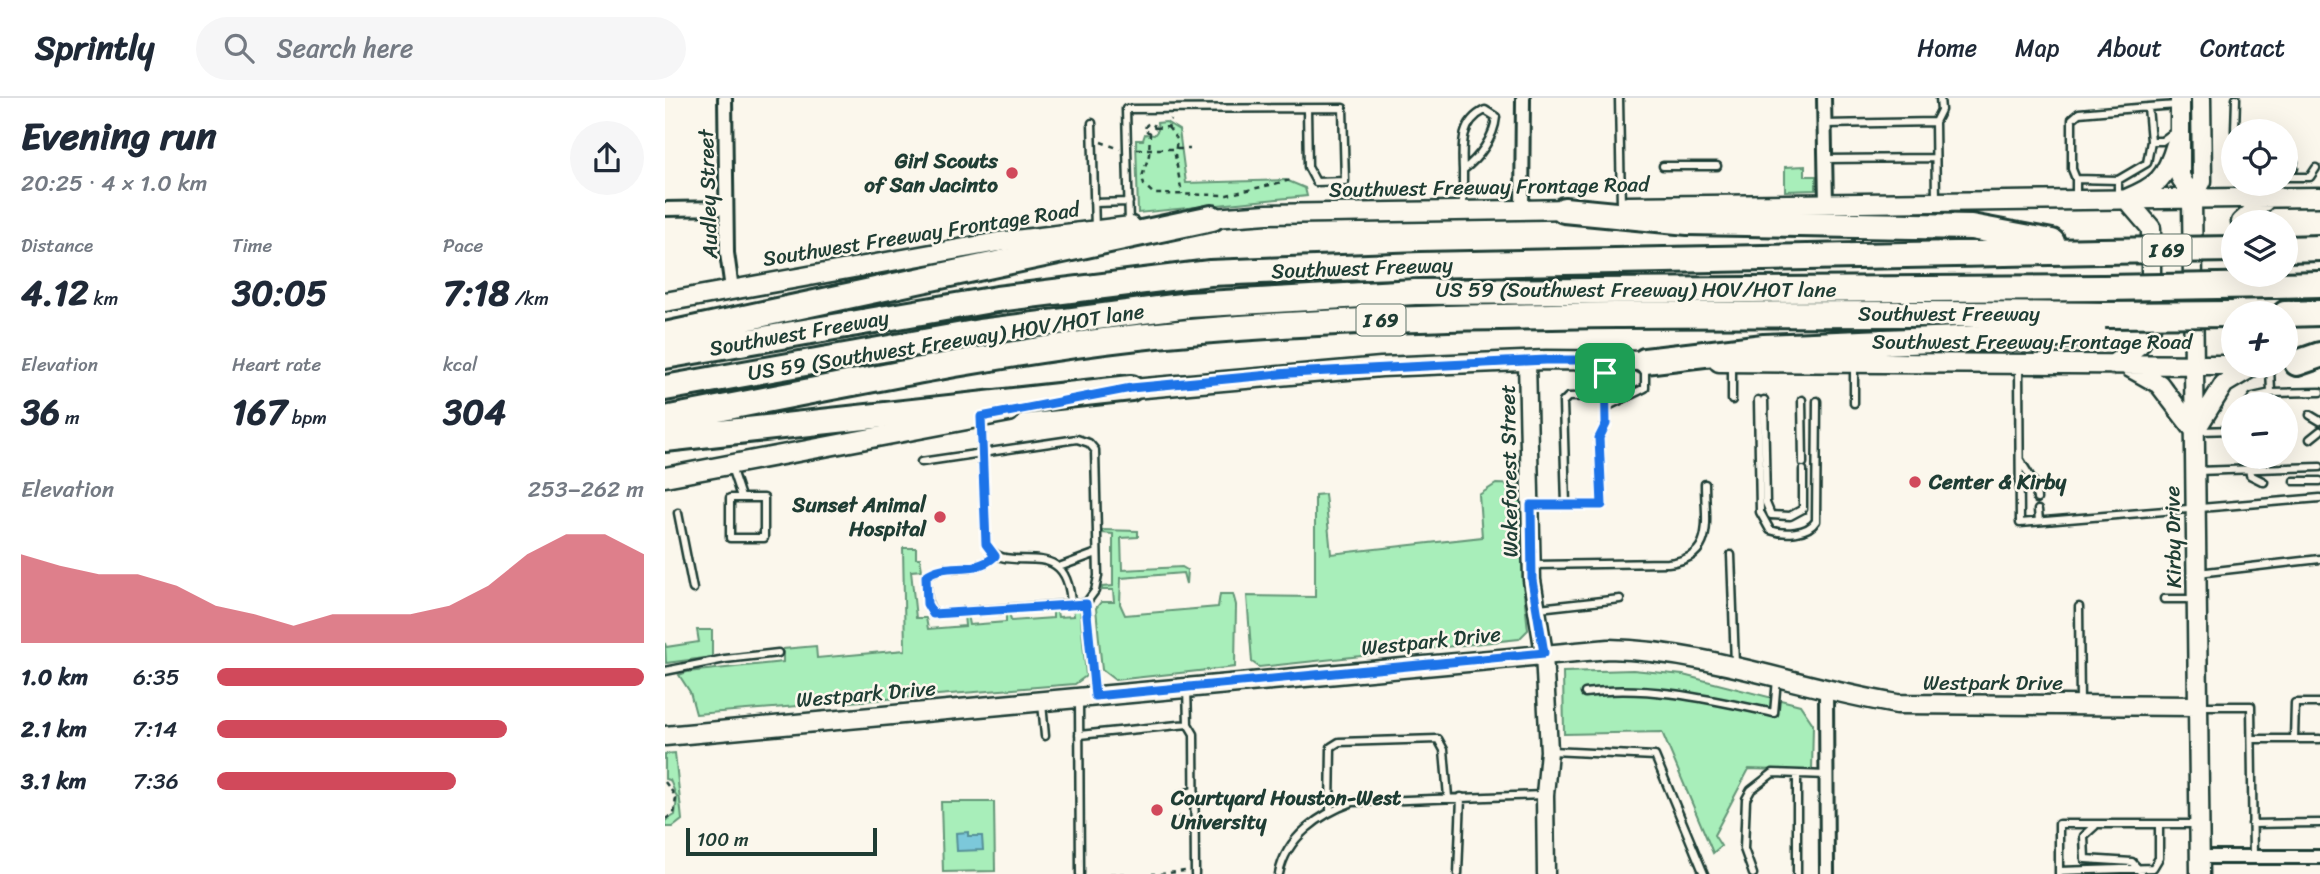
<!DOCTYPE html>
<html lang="en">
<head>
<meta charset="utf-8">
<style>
	:root { --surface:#fff; --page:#f6f6f7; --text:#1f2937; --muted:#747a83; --line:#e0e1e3; --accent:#d1495b }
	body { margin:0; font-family:Sriracha,sans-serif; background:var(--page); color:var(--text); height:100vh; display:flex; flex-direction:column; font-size:26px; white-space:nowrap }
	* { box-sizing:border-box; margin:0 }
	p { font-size:23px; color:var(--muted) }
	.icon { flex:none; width:38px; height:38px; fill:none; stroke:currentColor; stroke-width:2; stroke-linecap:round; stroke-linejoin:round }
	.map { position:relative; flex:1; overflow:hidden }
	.drawer { display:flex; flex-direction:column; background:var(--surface); width:665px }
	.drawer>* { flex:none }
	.fabs { position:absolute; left:1556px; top:21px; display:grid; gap:14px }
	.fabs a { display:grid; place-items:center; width:77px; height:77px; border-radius:50%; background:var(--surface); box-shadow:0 7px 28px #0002; font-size:35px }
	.scale { position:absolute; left:21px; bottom:18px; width:191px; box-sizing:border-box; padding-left:7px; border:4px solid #1f3d34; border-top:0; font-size:19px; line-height:24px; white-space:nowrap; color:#1f3d34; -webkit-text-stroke:5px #fbf7ec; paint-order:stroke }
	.pin { position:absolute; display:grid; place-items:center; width:60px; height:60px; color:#fff; margin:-30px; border-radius:14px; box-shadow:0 4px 10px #0006 }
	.round { display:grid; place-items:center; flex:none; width:74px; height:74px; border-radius:37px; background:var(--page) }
	.headline { display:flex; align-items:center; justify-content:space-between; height:119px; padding:0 21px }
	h1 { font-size:38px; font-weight:700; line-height:52px }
	.metrics { display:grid; grid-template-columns:repeat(3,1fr); gap:10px; height:119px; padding:7px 21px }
	.metrics div { display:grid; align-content:center }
	.metrics b { font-size:35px; font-weight:700 }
	.metrics small { font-size:19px; font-weight:400 }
	.metrics p { font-size:19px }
	.chart { height:196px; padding:14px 21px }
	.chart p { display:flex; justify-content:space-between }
	.chart svg { width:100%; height:126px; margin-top:7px; fill:var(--accent); opacity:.7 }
	ul { padding:0 21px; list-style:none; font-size:23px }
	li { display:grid; grid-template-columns:112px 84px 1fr; align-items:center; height:52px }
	li i { height:18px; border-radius:9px; background:var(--accent) }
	header { display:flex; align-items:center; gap:42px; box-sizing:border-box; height:98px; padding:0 35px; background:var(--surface); border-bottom:2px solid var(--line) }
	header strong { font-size:33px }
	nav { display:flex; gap:38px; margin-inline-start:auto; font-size:24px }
	.search { width:490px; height:63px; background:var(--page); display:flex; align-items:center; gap:18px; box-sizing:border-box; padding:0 24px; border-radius:38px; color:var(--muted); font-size:26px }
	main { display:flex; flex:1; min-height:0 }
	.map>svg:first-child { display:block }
	.green { fill:#a8eeba; stroke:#649677; stroke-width:2 }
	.water { fill:#7bc8da; stroke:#569098; stroke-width:2 }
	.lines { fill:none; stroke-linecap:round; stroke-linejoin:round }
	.service-casing { stroke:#1f3d34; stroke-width:11 }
	.minor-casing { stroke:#1f3d34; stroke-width:18 }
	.tertiary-casing { stroke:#1f3d34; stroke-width:21 }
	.secondary-casing { stroke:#1f3d34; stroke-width:23 }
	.motorway-casing { stroke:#1f3d34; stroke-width:30 }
	.path { stroke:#1f3d34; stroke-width:2.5; stroke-dasharray:5 5; stroke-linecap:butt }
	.service { stroke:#fbf7ec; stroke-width:6 }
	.minor { stroke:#fbf7ec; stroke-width:12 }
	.tertiary { stroke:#fbf7ec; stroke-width:16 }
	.secondary { stroke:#fbf7ec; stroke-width:18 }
	.motorway { stroke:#fbf7ec; stroke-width:24 }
	.motorway-bridge-casing { stroke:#1f3d34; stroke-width:30; stroke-linecap:butt }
	.motorway-bridge { stroke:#fbf7ec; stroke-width:24 }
	.route-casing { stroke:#fff; stroke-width:14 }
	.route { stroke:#1a73e8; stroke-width:9 }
	.poi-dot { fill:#d1495b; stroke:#fbf7ec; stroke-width:2.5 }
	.labels { text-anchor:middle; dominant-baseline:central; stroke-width:5; stroke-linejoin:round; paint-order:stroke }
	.shield { fill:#fbf7ec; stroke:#61756b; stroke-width:2 }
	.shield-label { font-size:19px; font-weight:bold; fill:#1f3d34 }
	.poi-label { font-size:21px; font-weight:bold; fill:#1f3d34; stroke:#fbf7ec; text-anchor:end }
	.street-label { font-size:21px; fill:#1f3d34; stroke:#fbf7ec }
</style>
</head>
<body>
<header>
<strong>Sprintly</strong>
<div class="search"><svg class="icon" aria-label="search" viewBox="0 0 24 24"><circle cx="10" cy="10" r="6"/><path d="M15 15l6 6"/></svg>Search here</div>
<nav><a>Home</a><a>Map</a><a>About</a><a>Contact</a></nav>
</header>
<main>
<section class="drawer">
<div class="headline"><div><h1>Evening run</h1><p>20:25 · 4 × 1.0 km</p></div><a class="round"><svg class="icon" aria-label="share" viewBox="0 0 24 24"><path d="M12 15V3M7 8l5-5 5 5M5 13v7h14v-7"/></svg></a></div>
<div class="metrics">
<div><p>Distance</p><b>4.12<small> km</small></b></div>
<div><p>Time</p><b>30:05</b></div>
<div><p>Pace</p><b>7:18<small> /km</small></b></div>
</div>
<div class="metrics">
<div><p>Elevation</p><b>36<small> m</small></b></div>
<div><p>Heart rate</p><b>167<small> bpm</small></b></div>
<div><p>kcal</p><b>304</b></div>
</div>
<div class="chart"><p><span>Elevation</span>253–262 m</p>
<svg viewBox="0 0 160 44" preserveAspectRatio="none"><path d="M0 44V13L10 17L20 20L30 20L40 24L50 31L60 34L70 38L80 34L90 34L100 34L110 31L120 24L130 13L140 6L150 6L160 13V44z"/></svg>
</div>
<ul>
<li><b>1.0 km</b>6:35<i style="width:100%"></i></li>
<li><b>2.1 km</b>7:14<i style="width:68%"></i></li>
<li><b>3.1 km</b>7:36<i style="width:56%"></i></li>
</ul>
</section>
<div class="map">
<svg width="1655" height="776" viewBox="0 0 1655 776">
	<rect width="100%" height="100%" fill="#fbf7ec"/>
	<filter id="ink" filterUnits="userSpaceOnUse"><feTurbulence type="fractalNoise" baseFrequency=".0143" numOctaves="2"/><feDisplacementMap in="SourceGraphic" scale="14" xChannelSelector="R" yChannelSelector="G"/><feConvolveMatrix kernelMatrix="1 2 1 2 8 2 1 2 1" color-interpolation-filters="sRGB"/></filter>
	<g filter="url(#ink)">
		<!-- green -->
		<path class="green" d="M501,24l13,8 7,53 100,-3 19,8 2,8 -169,17 -2,-73h7l2,-6 9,1 4,-5 -1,-7z
			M1140,68v10h11v14l-31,1v-24z
			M831,386l25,1 2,100 5,45 -9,9 -260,28 -7,-5 -5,-66 68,1v-102l10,-1 6,60 151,-17 -3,-42z
			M437,432l36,1v6l-17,1 1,32 60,-3 5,3 -1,14 -3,-11 -62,5 -1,26 5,11 93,-8 2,-13h13l3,11 -1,62 -120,13 -13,-10 -6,-62 5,-6h13l-1,-12h-11v-3l11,-1v-52l-11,-1z
			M238,450h13v10h4l2,12 -11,1 5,47h10l2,11 37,-3 -1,-11 3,-1 2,11 37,-3v-11h3l2,10 42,-3v-11l3,-1 2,11 16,-1 -1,-11 7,2 6,69 -11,8 -379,30 -6,-22 -11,-17 8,-3 96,-10v-13l33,-3 1,12 88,-8z
			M32,532h15v27l-46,6 -1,-20 1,4 33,-5z
			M968,572l50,5 117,30 13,19 -1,47 -63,-2 -35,66 7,11 -8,7 -51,-121 -98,2 -1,-62z
			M10,655l7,67 -9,7h-8v-6l10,-6 2,-17 -7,-18 -5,-1v-25z
			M276,704h53l1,69 -52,1z"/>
		<!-- water -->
		<path class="water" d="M303,734v4h14l1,14 -26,1 -1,-18z"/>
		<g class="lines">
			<!-- service casing -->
			<g class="service-casing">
				<path id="service" d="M954,0l2,108
					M820,12l11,7c-2,21 -17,41 -33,53 -1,-24 -3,-48 22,-60z
					M1270,24l1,79
					M427,25l3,106
					M1159,26l111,-2 6,-12 -1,-12
					M1512,32l-15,11h-11l-3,-34 30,-2
					M1570,33l1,-33
					M1159,61l111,-1
					M1620,64h9
					M998,68h54
					M1620,71l9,-1
					M798,72v40
					M1620,79h25l6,-9
					M1411,81l-4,-10v-50l7,-6 69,-6
					M1453,98v-16l29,-17 4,-22
					M1411,100v-19l42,1
					M429,105l35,-1
					M464,126l-3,-115 217,-1 2,73 -29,1 -8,-15 -1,-58
					M1189,268v37
					M1354,269l1,156 300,-25
					M1606,295l49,-1
					M1067,302v-37
					M1093,302l2,112 10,18c14,5 38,4 46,-9l1,-120
					M1099,302l2,103 5,12 19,1 13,-7v-39
					M1137,302l1,63
					M1583,306l5,-7 18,-4 -1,-27
					M941,309l39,-19v-21
					M1645,317l10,6
					M316,322l5,124c19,37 82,-16 85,61
					M1535,333l33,-1
					M1645,341l10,-8
					M1583,359l2,18 14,7
					M1355,362l16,26 1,13
					M256,364l156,-23 12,4 6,7 3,126 -3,15 -9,12 -153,11 -5,-11 -2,-27c21,-16 48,0 69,-20
					M66,369l10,30
					M1532,373l123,-4
					M1629,383h26
					M65,400h34v40h-34z
					M868,407h69l-3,-67 7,-14 -1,-62
					M901,407l-3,-103 5,-5 38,-1
					M1373,412l1,11
					M13,415l15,76
					M1066,457l4,109
					M869,467l134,-2c48,-5 37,-42 37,-79
					M394,469l38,-14
					M1533,475l122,-14
					M1499,501h30
					M421,505l9,93
					M1414,509l1,97
					M874,510l81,-9
					M0,573l60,-12 53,-6
					M522,590l1,36 6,10 1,140
					M920,595c61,-9 128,7 189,20l3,-34
					M414,601l1,175
					M377,605l3,33
					M1535,608h51l2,151
					M414,637l109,-11
					M1587,641h68
					M1629,641l1,-36h25
					M886,653l104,5 49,118
					M513,701l4,-5 12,-3
					M665,712l1,-63 8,-5 99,-3 6,11 4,47
					M516,723l3,6 10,1
					M1587,726l68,-1
					M1430,728l-11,10 1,23 47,3 9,10
					M1394,773l94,-3 6,-10v-34
					M614,776c7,-37 41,-60 74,-72l190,-7
					M793,776l3,-77
					M1088,776l-9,-25 2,-50 5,-9 22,-17 54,2
					M1132,776v-100
					M1394,776v-50h138"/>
			</g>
			<!-- minor casing -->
			<g class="minor-casing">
				<path id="minor" d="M60,0l2,155 5,36
					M1159,0l2,106
					M0,111l61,-1
					M857,112l1,-112
					M1161,592l1,184
					M1535,759h120"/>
			</g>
			<!-- tertiary casing -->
			<g class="tertiary-casing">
				<path id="tertiary" d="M862,263l5,219 12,73 5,98 -4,44 1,79"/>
			</g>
			<!-- secondary casing -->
			<g class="secondary-casing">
				<path id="secondary" d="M1515,0v78l12,23 8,675
					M1527,101l10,-18 -1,-83
					M962,108l693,-9
					M535,121l67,-5 308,-5
					M1576,124l27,-24
					M0,204l333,-60 133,-16
					M1054,264l514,3
					M1447,267l27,-20 12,-17v-100l-25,-29c32,-13 40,-21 50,-55
					M1464,269l30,17 36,47
					M457,292l259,-23 165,-7 110,1
					M1530,333l29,-47 30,-18
					M0,379l344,-65
					M0,638l944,-87c99,2 191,39 288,55l301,2"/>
			</g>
			<!-- motorway casing -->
			<g class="motorway-casing">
				<path id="motorway" d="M899,112l124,12 283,5 81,15
					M1620,151l35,-1
					M1609,187l46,-1
					M1620,216l35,-1
					M0,237l547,-117
					M0,258l332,-57 213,-26 211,-8 680,-14
					M980,263l119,-14 365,-15 19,-7
					M1632,265l23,-8
					M0,290l315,-56 209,-27 226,-13 689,-4
					M0,321c157,-29 314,-64 473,-82 159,-17 319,-20 479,-22 163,-1 325,-2 488,0
					M0,341l466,-51"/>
			</g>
			<!-- path -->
			<path class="path" d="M480.5 30a4.5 4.5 0 1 1 9 0a4.5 4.5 0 1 1-9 0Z
				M503,29l9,12 -2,16 7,39
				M490,30l13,-1 3,-8
				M485,34l-1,23 -7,22 2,8 10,9 73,1 64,-15
				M436,44l19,7
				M472,51h53
				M0,684l11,15 -2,17 -9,5
				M445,776h17
				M487,776h3
				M495,776l25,-3"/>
			<!-- service -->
			<use href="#service" class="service"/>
			<!-- minor -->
			<use href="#minor" class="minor"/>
			<!-- tertiary -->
			<use href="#tertiary" class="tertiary"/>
			<!-- secondary -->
			<use href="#secondary" class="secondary"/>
			<!-- motorway -->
			<use href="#motorway" class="motorway"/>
			<!-- motorway-bridge casing -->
			<g class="motorway-bridge-casing">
				<path id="motorway-bridge" d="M1436,153l132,-2
					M1439,190l170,-3
					M1440,217l128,-1"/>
			</g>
			<!-- motorway-bridge -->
			<use href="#motorway-bridge" class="motorway-bridge"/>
		</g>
	</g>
	<g class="lines" filter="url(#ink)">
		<!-- route casing -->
		<g class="route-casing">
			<path id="route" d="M881,262h59l1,64 -7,14 3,67h-71l1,75 12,73 -449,43 -9,-92 -153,10 -6,-10 -1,-28c21,-16 48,0 69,-20l-9,-12 -5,-127 150,-29 159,-15z"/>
		</g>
		<!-- route -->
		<use href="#route" class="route"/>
	</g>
	<!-- markers -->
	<g class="poi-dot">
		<circle cx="347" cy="75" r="7"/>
		<circle cx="1250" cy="384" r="7"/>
		<circle cx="275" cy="419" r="7"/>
		<circle cx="492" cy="712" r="7"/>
	</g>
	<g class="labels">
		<!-- shield labels -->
		<g class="shield">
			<rect x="1477.5" y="136.5" width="49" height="31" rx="5"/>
			<rect x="691.5" y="206.5" width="49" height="31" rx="5"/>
		</g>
		<g class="shield-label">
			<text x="1502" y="152">I 69</text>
			<text x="716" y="222">I 69</text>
		</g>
		<!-- poi labels -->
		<g class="poi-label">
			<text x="333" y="63">Girl Scouts<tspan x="333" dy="24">of San Jacinto</tspan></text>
			<text x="1264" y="384" text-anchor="start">Center &amp; Kirby</text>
			<text x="261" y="407">Sunset Animal<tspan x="261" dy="24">Hospital</tspan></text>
			<text x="506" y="700" text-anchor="start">Courtyard Houston-West<tspan x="506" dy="24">University</tspan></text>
		</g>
		<!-- street labels -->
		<g class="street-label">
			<text transform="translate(824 89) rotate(-1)">Southwest Freeway Frontage Road</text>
			<text transform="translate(43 96) rotate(-92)">Audley Street</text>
			<text transform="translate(256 136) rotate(-9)">Southwest Freeway Frontage Road</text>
			<text transform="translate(697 170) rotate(-2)">Southwest Freeway</text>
			<text x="971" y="192">US 59 (Southwest Freeway) HOV/HOT lane</text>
			<text x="1284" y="216">Southwest Freeway</text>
			<text transform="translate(134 235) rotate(-10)">Southwest Freeway</text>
			<text transform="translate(281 244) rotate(-9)">US 59 (Southwest Freeway) HOV/HOT lane</text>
			<text x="1367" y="244">Southwest Freeway Frontage Road</text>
			<text transform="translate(844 373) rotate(-91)">Wakeforest Street</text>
			<text transform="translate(1508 439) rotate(-91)">Kirby Drive</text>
			<text transform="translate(766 543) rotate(-6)">Westpark Drive</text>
			<text x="1328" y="585">Westpark Drive</text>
			<text transform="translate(201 596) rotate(-5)">Westpark Drive</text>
		</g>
	</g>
</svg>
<div class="fabs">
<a><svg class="icon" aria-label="locate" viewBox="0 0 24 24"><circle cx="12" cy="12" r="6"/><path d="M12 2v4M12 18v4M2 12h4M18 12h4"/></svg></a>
<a><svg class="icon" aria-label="layers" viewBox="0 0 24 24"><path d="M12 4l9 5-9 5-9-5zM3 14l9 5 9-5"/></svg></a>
<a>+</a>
<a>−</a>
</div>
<div class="scale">100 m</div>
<div class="pin" style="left:940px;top:275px;background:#1e9e55"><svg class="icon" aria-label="arrive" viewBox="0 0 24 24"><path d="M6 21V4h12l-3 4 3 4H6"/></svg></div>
</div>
</main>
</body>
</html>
